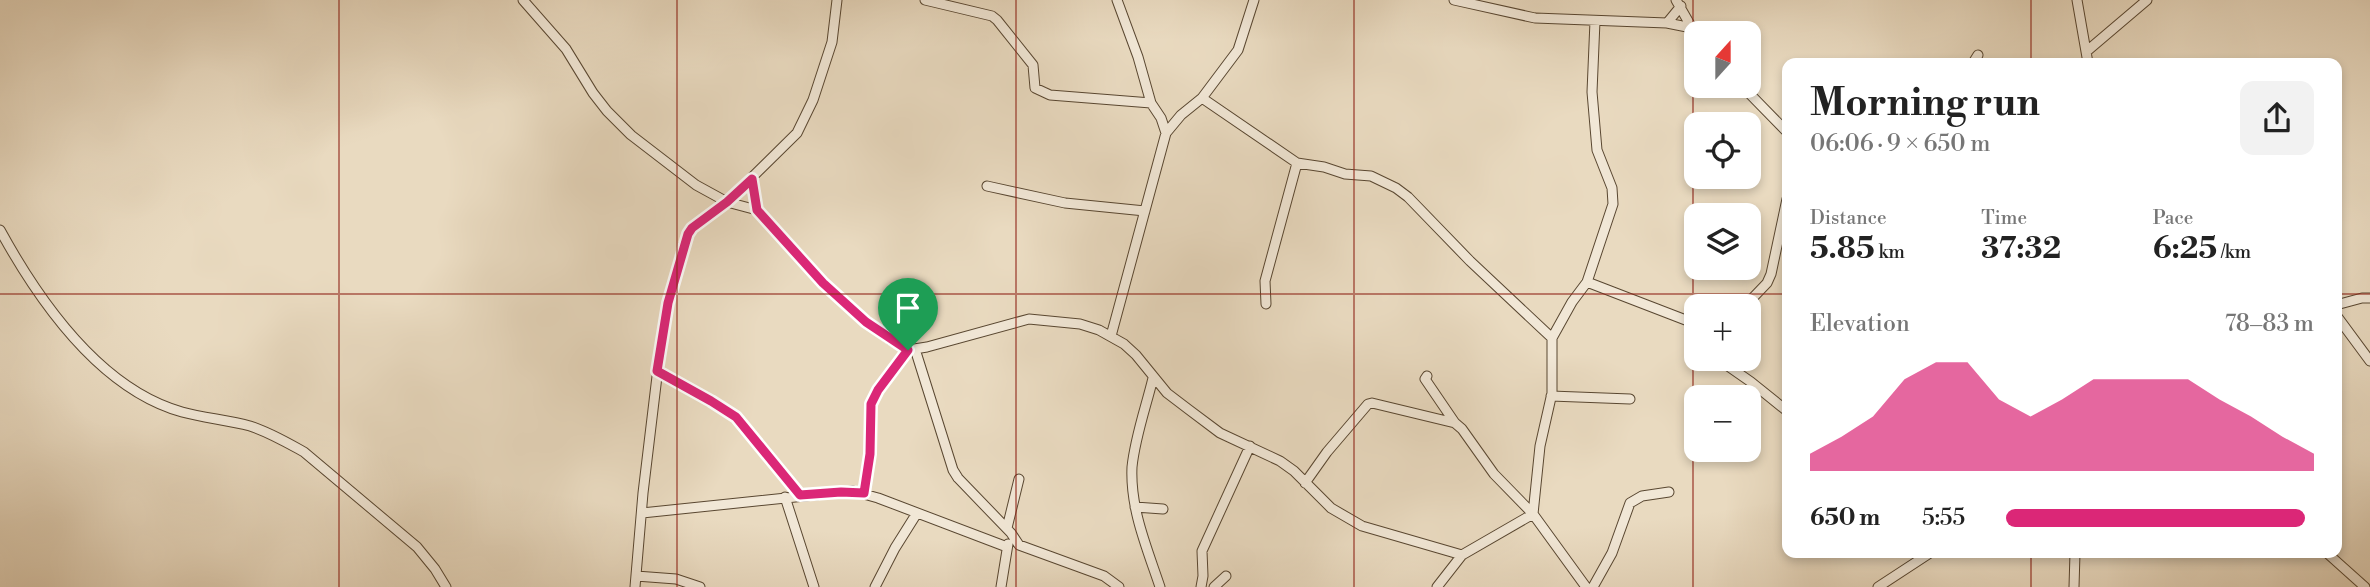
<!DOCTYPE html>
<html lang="en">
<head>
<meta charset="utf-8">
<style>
	:root { --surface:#fff; --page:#f2f2f2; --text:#222; --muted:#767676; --accent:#db2777 }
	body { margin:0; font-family:"Libre Bodoni",serif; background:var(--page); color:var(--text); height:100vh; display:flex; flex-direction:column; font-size:26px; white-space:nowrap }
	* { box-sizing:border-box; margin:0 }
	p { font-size:23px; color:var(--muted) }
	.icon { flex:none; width:38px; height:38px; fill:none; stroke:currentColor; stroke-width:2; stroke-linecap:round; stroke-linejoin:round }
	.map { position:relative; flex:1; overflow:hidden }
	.panel { position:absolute; left:1782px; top:58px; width:560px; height:500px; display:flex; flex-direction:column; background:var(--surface); border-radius:14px; box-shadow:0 4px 10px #0003 }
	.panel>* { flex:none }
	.needle { width:46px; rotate:21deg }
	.buttons { position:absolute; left:1684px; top:21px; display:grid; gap:14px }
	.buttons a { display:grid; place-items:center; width:77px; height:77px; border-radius:14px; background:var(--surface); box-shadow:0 4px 10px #0003; font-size:35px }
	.pin { position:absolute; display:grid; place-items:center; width:60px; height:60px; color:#fff; margin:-72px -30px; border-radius:50% 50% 50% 0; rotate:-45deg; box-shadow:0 0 7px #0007 }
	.pin .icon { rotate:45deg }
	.round { display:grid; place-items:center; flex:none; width:74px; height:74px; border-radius:14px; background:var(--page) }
	.headline { display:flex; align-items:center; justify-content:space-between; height:119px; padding:0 28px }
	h1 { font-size:38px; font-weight:800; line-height:52px }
	.stats { display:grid; grid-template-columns:repeat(3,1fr); gap:10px; height:119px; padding:7px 28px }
	.stats div { display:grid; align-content:center }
	.stats b { font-size:30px; font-weight:800 }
	.stats small { font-size:19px; font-weight:400 }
	.stats p { font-size:19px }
	.chart { height:196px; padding:14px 28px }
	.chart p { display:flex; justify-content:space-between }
	.chart svg { width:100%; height:126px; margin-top:7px; fill:var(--accent); opacity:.7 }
	ul { padding:0 28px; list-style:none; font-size:23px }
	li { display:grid; grid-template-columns:112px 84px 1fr; align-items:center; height:52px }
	li i { height:18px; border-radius:9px; background:var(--accent) }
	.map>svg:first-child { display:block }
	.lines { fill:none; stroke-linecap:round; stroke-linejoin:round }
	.minor-casing { stroke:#594731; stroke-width:11 }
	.minor { stroke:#f1e7d6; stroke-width:9 }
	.route-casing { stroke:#fff; stroke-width:14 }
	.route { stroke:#db2777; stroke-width:9 }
	.grid { fill:none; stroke:#8f2418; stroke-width:2; stroke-opacity:0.55 }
</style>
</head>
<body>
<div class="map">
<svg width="2370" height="587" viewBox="0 0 2370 587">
	<rect width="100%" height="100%" fill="#e9dac0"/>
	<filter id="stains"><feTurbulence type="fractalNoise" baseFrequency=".00286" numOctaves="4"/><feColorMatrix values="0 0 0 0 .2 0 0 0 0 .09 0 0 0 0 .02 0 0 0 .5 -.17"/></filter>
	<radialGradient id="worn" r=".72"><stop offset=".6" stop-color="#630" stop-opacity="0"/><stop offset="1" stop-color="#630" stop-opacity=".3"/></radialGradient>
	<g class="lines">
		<!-- minor casing -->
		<g class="minor-casing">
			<path id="minor" d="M523,0l43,49 27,44 14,18 24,24 65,50 31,17 30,8 66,73 43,39 25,18 17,10 19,-3 102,-28 51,5 19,6 25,14 12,11 31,38 21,16 32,24 60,28 14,10 37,37 31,18 100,29
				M925,0l67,16 5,4 36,45 2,23 15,7 101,8
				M1117,0l21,57 13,46 10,15 5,15
				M1454,0l81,18 132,5 25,5 -16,-28
				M2077,0l11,63
				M1667,23l14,-17
				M2087,51l60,-51
				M1973,63l5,-8
				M1742,86l45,46
				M1202,98l95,65 27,4 21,7 26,2 25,12 12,9 62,64 82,77
				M752,179l5,31
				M987,186l78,17 80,8
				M0,230c39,71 100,159 182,182 22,6 46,8 68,14 19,6 36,16 54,26l113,95 18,22 11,18
				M1587,282l109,42
				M1266,304l-1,-23 32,-118
				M2336,305l26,-7h8
				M1745,306l22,-23 4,-9 16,-75
				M2336,315l34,46
				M1111,336l55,-203 15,-18 21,-17 36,-48 16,-50
				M915,349l38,121 5,8 53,55 8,12 85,31 15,11
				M1718,359l33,23 36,29
				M657,371l54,30 25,16 64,78
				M1427,376l-2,3 30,44
				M1153,378c-7,29 -18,59 -21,89 -2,42 15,81 28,120
				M1551,396l79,3
				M1305,483l22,-31 41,-48 4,-1 83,20 7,6 32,45 39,40 53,73
				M864,493l6,-39 1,-50 7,-14 30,-40
				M785,497l29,90
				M1135,507l28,2
				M642,513l211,-22 25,7 129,49
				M1533,514l7,-68 12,-53v-55l20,-36 15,-20 26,-78 -1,-16 -15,-38 -5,-58 3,-71
				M1007,528l12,-49
				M2327,553l38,34
				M636,576l40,3 24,8
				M635,587l8,-94 18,-150 7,-40 16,-59 8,-16 35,-26 70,-69 16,-33 19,-58 5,-42
				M875,587l20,-39 22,-35
				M1001,587l7,-43
				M1201,587l2,-11 -1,-25 48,-105
				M1214,587l12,-11
				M1437,587l25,-32 71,-41
				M1593,587l19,-34 18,-50 12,-7 27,-4
				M1878,587l52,-34
				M2074,587l1,-34"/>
		</g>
		<!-- minor -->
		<use href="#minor" class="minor"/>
	</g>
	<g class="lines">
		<!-- route casing -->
		<g class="route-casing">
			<path id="route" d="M752,179l5,31 66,73 43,39 42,28 -30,40 -7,14 -1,50 -6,39 -23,-1 -41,3 -64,-78 -25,-16 -54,-30 11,-68 20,-69 4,-6 35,-26z"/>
		</g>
		<!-- route -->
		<use href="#route" class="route"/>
	</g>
	<!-- grid -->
	<path class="grid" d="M339,0v587M677,0v587M1016,0v587M1354,0v587M1693,0v587M2031,0v63M0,294h1787M2336,294h34M2031,553v34"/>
	<rect width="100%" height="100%" filter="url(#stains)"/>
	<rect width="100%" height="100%" fill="url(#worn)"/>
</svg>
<div class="buttons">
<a><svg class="needle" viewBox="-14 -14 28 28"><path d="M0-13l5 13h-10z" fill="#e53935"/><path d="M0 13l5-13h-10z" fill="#767676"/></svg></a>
<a><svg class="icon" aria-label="locate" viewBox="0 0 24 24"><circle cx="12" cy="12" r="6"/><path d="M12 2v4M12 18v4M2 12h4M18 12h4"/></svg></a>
<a><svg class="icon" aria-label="layers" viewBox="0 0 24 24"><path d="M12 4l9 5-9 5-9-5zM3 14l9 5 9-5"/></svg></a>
<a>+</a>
<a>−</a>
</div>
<div class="pin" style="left:908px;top:350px;background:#1e9e55"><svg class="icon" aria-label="arrive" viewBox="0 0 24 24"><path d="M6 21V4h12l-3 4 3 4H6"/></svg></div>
<section class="panel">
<div class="headline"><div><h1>Morning run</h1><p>06:06 · 9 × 650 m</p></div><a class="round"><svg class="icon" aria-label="share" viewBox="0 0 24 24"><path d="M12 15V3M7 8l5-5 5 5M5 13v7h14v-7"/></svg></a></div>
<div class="stats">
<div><p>Distance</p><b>5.85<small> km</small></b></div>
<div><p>Time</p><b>37:32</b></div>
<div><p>Pace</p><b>6:25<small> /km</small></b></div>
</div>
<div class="chart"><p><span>Elevation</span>78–83 m</p>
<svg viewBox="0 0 160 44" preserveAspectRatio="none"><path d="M0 44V38L10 32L20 25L30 12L40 6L50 6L60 19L70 25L80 19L90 12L100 12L110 12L120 12L130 19L140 25L150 32L160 38V44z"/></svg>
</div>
<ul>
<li><b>650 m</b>5:55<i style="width:97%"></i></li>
</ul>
</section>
</div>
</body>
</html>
